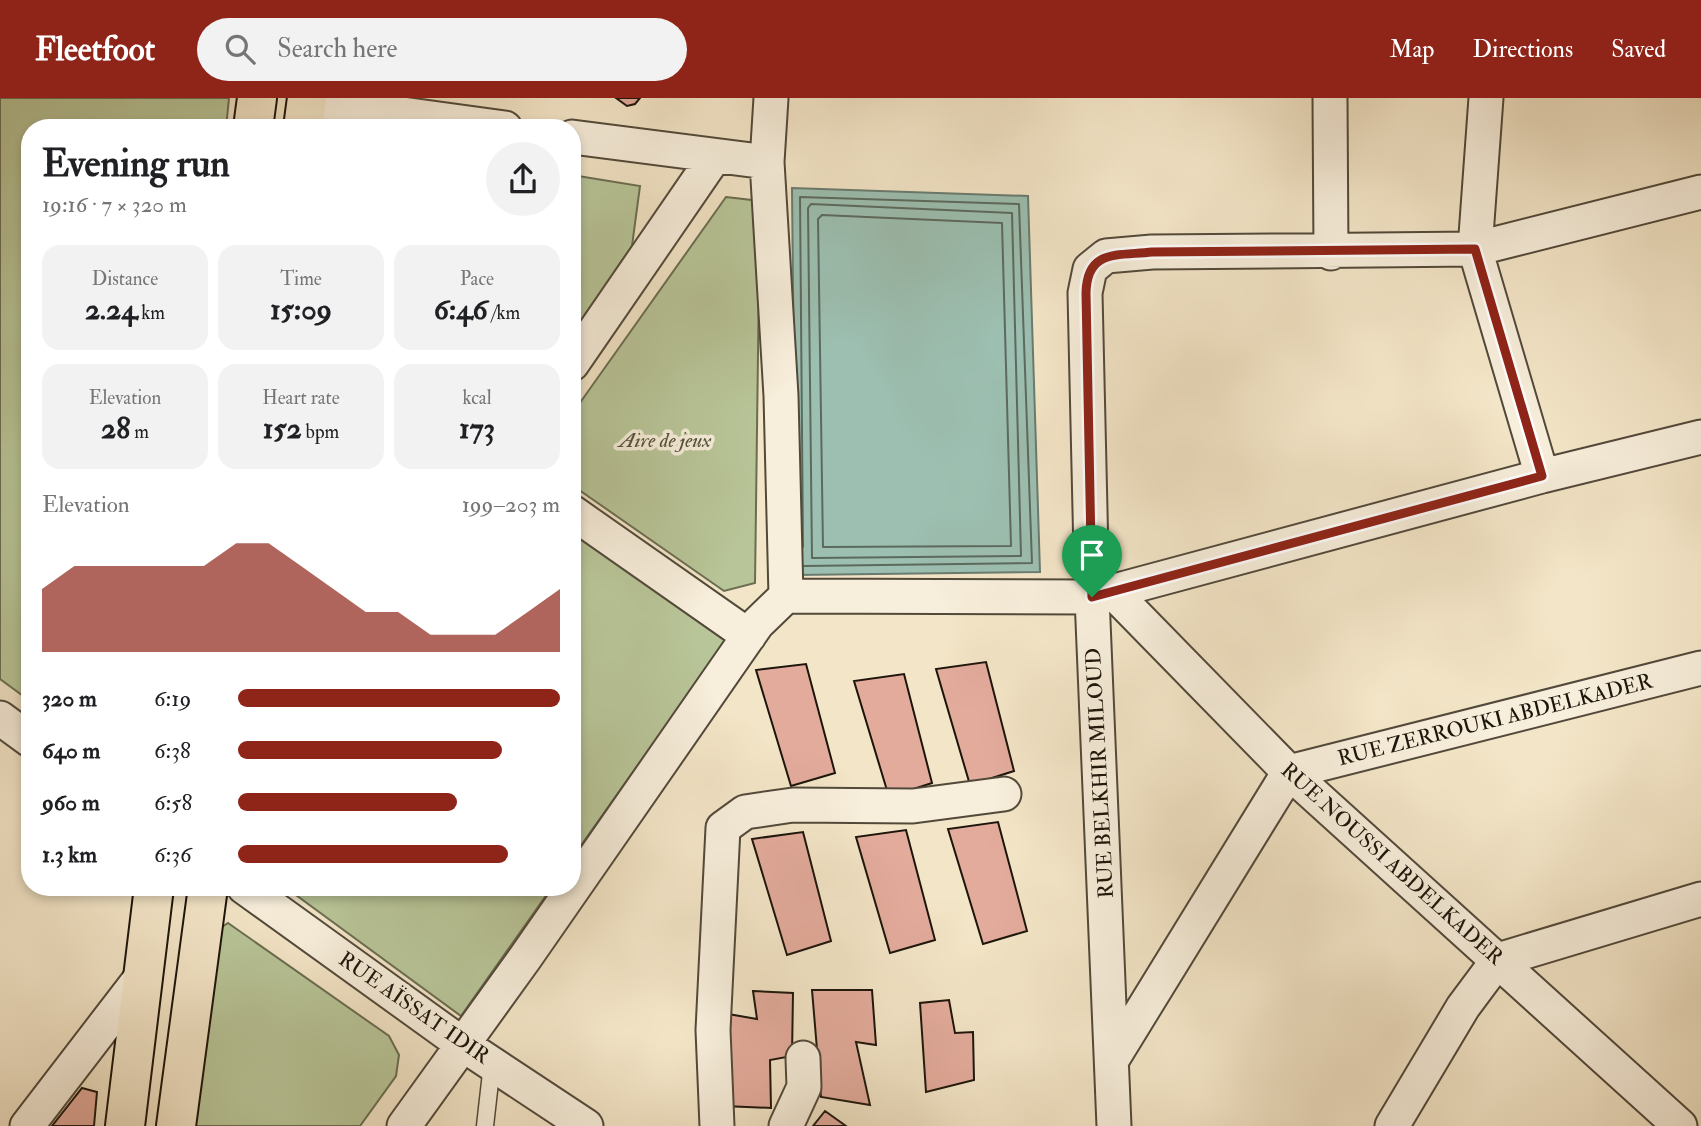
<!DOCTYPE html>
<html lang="en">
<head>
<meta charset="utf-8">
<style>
	:root { --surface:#fff; --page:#f2f2f2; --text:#202124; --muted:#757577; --accent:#8f2418 }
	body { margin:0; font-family:"IM FELL Double Pica",serif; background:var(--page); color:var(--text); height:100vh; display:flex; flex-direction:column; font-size:26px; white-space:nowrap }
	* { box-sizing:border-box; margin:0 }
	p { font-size:23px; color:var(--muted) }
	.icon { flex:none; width:38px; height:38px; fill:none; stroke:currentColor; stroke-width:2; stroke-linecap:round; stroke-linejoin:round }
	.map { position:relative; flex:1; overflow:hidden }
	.panel { position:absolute; left:21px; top:21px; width:560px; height:777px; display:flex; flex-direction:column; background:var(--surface); border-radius:28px; box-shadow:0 4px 10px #0003 }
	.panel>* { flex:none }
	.pin { position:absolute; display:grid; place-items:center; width:60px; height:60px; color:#fff; margin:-72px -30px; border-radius:50% 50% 50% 0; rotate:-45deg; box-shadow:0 0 7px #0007 }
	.pin .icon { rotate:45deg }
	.round { display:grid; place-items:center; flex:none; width:74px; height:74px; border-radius:37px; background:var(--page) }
	.summary { display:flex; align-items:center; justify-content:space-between; height:119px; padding:0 21px }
	h1 { font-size:38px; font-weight:700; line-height:52px }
	.figures { display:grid; grid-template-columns:repeat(3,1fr); gap:10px; height:119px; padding:7px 21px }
	.figures div { display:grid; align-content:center; border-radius:18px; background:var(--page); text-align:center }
	.figures b { font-size:30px; font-weight:700 }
	.figures small { font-size:19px; font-weight:400 }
	.figures p { font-size:19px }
	.chart { height:196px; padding:14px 21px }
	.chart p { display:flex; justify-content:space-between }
	.chart svg { width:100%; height:126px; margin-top:7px; fill:var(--accent); opacity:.7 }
	ul { padding:0 21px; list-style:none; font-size:23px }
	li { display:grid; grid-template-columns:112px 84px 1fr; align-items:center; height:52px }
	li i { height:18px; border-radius:9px; background:var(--accent) }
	header { display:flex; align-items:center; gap:42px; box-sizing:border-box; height:98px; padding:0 35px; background:var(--accent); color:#fff }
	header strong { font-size:33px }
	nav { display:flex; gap:38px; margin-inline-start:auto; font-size:24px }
	.search { width:490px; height:63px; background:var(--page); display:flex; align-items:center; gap:18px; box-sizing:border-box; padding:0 24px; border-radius:38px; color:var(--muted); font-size:26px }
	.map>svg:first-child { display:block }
	.green { fill:#b8c598; stroke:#6a6d52; stroke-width:2 }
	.water { fill:#9cbfb1; stroke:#697b6f; stroke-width:2 }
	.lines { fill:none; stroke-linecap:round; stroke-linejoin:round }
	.shore { stroke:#5c6a5e; stroke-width:2 }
	.building { fill:#e3ab9c; stroke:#1c150b; stroke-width:2 }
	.service-casing { stroke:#52493a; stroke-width:19 }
	.minor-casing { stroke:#52493a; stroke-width:37 }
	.primary-casing { stroke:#1c150b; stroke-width:42 }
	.service { stroke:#f7eedb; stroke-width:16 }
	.minor { stroke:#f7eedb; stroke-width:33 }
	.primary { stroke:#f3e5c7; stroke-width:38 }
	.route-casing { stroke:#fff; stroke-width:14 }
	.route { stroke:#8f2418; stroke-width:9 }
	.labels { text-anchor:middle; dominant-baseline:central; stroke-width:7; stroke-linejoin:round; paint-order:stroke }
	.park-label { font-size:21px; font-style:italic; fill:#53533c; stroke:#f7eedb }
	.street-label { font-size:21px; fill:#1c150b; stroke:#f7eedb }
</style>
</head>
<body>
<header>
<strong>Fleetfoot</strong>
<div class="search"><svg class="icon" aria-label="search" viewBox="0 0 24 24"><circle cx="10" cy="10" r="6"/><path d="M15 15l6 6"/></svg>Search here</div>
<nav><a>Map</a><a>Directions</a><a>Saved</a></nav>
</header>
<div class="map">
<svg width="1701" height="1028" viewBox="0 0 1701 1028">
	<rect width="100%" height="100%" fill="#f3e5c7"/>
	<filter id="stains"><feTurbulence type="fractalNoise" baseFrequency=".00286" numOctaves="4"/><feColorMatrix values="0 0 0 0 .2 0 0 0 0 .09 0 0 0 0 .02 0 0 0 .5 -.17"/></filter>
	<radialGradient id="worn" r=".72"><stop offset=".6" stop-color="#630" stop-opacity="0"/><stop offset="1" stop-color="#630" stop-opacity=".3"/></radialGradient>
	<!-- green -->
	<path class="green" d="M0,0h229l-3,30h-196v573l-30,-22z
		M572,77l68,11 -8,60 -60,88z
		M726,99l34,4 -5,382 -31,8 -152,-106v-71z
		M572,433l154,110 -154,217z
		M285,789h267l-91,129z
		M228,825l161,113 10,19 -3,21 -36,50h-176l26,-191z"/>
	<!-- water -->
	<path class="water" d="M792,90l236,8 12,376 -244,3z"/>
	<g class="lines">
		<!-- shore -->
		<path class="shore" d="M811,106l201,9 9,343 -209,2 -4,-350z
			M822,117l180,8 9,323 -188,1 -5,-328z
			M803,449l-3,-350 219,7 13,359 -228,3"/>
	</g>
	<!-- building -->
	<path class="building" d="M616,0h24l-5,6 -8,2z
		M986,564l28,109 -44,14 -34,-116z
		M806,566l29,109 -44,13 -35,-116z
		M904,576l28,109 -43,14 -35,-116z
		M998,724l29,109 -44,13 -35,-115z
		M906,732l29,110 -45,13 -34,-116z
		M803,734l28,109 -44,14 -35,-116z
		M812,892h60l4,55 -20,-3 14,63 -49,-8z
		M753,893l40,2 -1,63 -22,4 1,48 -47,-2 4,-92 29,5z
		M949,902l6,33 18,-1 1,48 -48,12 -6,-89z
		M82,990l15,4 -3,34h-42z
		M825,1013l21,15h-33z"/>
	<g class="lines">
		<!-- service casing -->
		<g class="service-casing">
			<path id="service" d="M485,1028l7,-62"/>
		</g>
		<!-- minor casing -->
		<g class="minor-casing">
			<path id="minor" d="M1330,0l1,155
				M1486,0l-11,151 67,227
				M306,3l199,27
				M572,39l195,25
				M572,266l143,-208
				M572,414l177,124
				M1113,494l176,180 391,354
				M786,498l306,1 450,-121 159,-39
				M0,620l30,22
				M244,789l218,157 124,82
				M1113,960l176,-286 412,-104
				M27,1028l116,-151
				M404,1028l121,-168 232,-334 29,-28 -5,-200 -14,-234 4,-64
				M717,1028l-4,-96 10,-202 22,-16 48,-7 120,1 91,-12
				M786,1028l18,-39 -1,-29
				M1114,1028l-22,-529 -7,-304 5,-24 16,-13 46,-4 323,-3 226,-57
				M1392,1028l71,-119 35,-47 203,-61"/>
		</g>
		<!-- primary casing -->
		<g class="primary-casing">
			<path id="primary" d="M253,30l4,-30
				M303,30l4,-30
				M125,1028l29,-239
				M176,1028l32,-239"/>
		</g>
		<!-- service -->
		<use href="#service" class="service"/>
		<!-- minor -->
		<use href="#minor" class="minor"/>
		<!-- primary -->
		<use href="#primary" class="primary"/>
	</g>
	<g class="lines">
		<!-- route casing -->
		<g class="route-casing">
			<path id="route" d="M1475,151l67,227 -450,121 -6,-304c1,-44 31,-37 66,-41z"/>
		</g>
		<!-- route -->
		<use href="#route" class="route"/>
	</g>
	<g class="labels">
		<!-- park labels -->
		<g class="park-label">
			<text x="665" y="342">Aire de jeux</text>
		</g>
		<!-- street labels -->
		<g class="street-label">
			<text transform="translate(1495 622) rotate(-14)">RUE ZERROUKI ABDELKADER</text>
			<text transform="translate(1100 675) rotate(-93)">RUE BELKHIR MILOUD</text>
			<text transform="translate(1392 766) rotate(42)">RUE NOUSSI ABDELKADER</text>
			<text transform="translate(414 910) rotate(35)">RUE AÏSSAT IDIR</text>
		</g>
	</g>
	<rect width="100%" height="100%" filter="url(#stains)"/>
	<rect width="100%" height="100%" fill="url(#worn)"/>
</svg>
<div class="pin" style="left:1092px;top:499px;background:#1e9e55"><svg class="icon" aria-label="arrive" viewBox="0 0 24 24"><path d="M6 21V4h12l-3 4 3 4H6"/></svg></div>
<section class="panel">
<div class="summary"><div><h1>Evening run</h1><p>19:16 · 7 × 320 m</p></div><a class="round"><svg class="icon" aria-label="share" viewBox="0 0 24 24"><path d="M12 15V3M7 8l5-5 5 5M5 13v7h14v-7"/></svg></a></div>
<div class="figures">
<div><p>Distance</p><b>2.24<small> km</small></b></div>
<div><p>Time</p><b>15:09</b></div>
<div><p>Pace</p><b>6:46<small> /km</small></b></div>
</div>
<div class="figures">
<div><p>Elevation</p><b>28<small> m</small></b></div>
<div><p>Heart rate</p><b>152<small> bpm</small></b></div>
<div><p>kcal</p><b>173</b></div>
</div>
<div class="chart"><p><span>Elevation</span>199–203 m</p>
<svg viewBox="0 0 160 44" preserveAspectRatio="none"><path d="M0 44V22L10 14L20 14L30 14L40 14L50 14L60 6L70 6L80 14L90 22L100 30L110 30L120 38L130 38L140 38L150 30L160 22V44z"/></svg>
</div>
<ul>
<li><b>320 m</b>6:19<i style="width:100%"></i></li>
<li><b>640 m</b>6:38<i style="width:82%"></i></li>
<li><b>960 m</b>6:58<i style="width:68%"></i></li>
<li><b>1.3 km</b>6:36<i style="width:84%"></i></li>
</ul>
</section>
</div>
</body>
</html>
